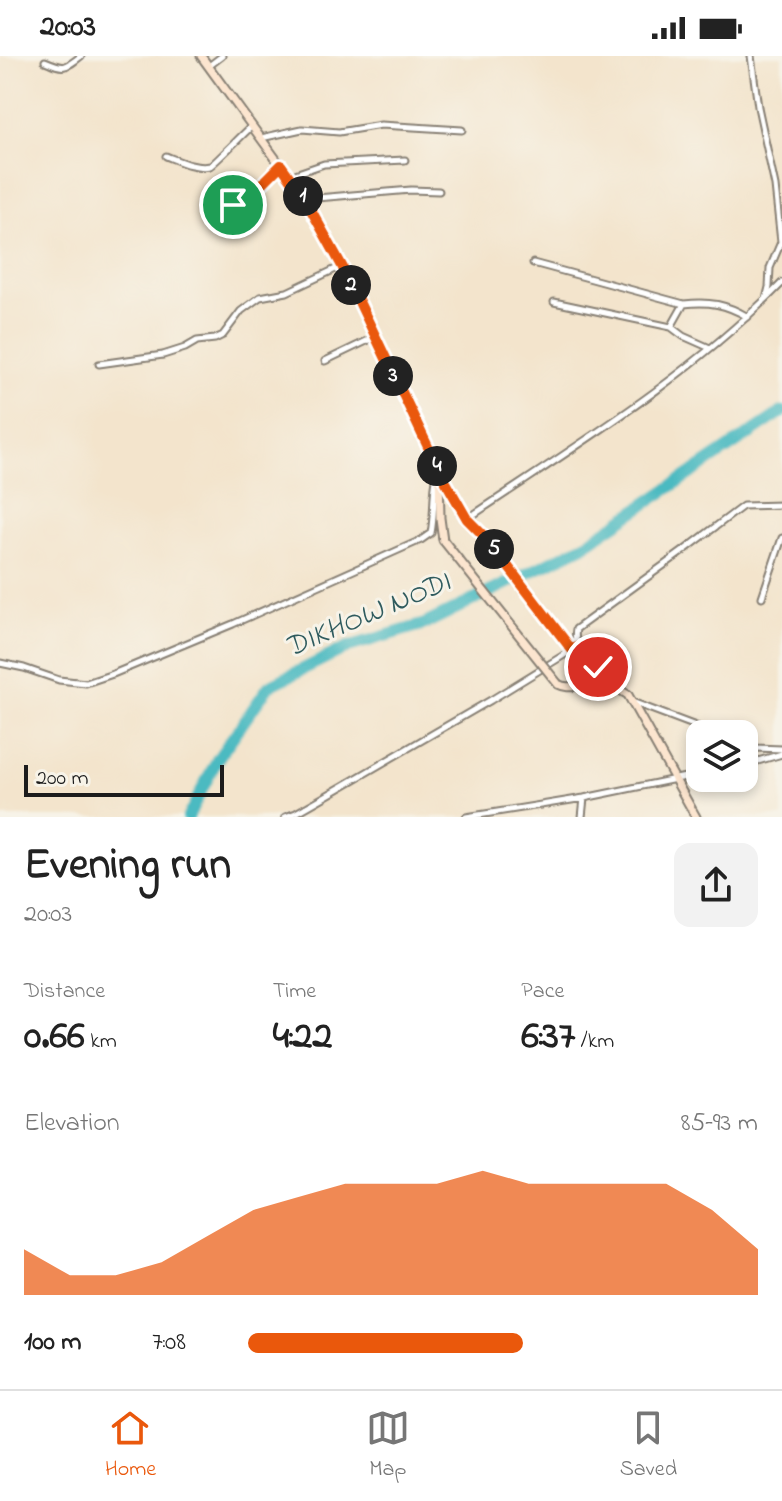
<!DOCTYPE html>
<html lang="en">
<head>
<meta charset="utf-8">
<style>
	:root { --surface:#fff; --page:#f2f2f2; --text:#222; --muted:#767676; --line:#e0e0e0; --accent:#ea580c }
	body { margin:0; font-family:"Indie Flower",sans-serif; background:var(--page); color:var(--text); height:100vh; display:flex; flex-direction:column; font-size:30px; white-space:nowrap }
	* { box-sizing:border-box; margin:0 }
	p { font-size:26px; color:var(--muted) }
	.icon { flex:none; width:44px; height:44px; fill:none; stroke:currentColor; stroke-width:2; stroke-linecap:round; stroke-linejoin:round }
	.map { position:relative; height:761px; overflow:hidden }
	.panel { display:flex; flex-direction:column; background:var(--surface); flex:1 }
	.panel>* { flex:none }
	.buttons { position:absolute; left:686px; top:664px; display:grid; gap:16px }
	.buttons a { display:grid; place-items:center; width:72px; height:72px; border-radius:16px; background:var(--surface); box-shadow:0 4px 12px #0003; font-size:40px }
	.scale { position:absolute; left:24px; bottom:20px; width:200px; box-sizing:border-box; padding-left:8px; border:4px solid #1c1c1c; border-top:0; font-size:22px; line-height:28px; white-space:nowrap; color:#1c1c1c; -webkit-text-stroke:6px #f7f3e8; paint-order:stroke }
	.pin { position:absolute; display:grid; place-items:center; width:68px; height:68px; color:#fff; margin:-34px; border:4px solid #fff; border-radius:50%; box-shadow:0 2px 8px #0007 }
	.km { position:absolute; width:40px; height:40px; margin:-20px; border-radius:50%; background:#222; color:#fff; font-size:22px; line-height:40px; text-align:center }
	.round { display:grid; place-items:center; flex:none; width:84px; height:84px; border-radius:16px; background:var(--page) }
	.headline { display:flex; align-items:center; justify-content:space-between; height:136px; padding:0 24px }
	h1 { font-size:44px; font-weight:800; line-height:60px }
	.metrics { display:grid; grid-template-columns:repeat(3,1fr); gap:12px; height:136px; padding:8px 24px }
	.metrics div { display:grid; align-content:center }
	.metrics b { font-size:40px; font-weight:800 }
	.metrics small { font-size:22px; font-weight:400 }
	.metrics p { font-size:22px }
	.chart { height:224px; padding:16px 24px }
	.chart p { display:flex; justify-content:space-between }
	.chart svg { width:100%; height:144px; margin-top:8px; fill:var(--accent); opacity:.7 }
	ul { padding:0 24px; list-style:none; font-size:26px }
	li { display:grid; grid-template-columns:128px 96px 1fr; align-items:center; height:60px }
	li i { height:20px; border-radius:10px; background:var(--accent) }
	.status { display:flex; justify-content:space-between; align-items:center; height:56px; padding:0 40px; background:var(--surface); direction:ltr }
	.status svg { height:22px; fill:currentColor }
	.menu { display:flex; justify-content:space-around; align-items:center; height:112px; border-top:2px solid var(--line); background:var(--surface); font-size:22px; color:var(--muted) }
	.menu a { display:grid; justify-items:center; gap:4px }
	.menu .selected { color:var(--accent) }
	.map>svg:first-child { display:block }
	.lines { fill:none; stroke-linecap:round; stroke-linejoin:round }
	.river { stroke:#4bbac1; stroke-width:12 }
	.minor-casing { stroke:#888074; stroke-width:9 }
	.secondary-casing { stroke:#888074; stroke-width:11 }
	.minor { stroke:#fff; stroke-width:5 }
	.secondary { stroke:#fce5cf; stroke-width:7 }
	.secondary-bridge-casing { stroke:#888074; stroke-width:11; stroke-linecap:butt }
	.secondary-bridge { stroke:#fce5cf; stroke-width:7 }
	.route-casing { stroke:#fff; stroke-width:16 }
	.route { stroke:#ea580c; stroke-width:10 }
	.labels { text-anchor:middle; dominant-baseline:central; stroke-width:6; stroke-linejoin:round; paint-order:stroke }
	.water-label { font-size:30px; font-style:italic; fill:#2f5b5e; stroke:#f7f3e8 }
</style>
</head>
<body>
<div class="status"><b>20:03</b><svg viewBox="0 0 49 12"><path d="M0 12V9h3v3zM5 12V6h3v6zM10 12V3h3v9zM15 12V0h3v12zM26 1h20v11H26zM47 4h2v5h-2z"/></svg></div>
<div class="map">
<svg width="782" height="761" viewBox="0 0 782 761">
	<rect width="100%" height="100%" fill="#f7f3e8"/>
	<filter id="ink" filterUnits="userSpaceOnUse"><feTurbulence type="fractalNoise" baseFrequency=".0125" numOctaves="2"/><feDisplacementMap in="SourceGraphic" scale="16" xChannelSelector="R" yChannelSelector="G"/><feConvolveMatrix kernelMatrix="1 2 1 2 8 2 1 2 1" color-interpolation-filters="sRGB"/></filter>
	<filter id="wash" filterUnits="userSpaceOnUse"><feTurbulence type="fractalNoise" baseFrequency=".006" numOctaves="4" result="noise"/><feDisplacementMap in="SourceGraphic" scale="32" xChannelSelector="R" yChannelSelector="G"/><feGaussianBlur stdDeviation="1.8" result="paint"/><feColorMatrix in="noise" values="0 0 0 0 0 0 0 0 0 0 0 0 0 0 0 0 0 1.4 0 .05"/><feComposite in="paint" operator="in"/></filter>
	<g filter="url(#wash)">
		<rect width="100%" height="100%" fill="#f3e4cc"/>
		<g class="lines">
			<!-- river -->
			<path class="river" d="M188,761l30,-59 51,-72 79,-39 77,-23 158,-78 199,-134"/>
		</g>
	</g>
	<g filter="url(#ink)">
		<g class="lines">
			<!-- minor casing -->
			<g class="minor-casing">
				<path id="minor" d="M751,0l7,51 17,79 6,56 -11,26 -1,19 -3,12
					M45,5c19,8 20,8 36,-5
					M209,10l13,-10
					M261,82l41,-9 37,3 42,-7 81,5
					M166,100c13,5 29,13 44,10 3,-1 36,-35 42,-40
					M289,120l35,-12 81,-4
					M305,143l106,-9 28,1
					M233,149l26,-18 22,-22
					M533,207l151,41
					M554,246l117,25 13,-23c25,-3 42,0 64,13
					M671,271l12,9 27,12
					M325,305l50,-24
					M99,308l64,-9 22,-7 12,-7 18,-2 8,-4 18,-24 19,-14 27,-5 55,-26
					M441,418l26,45c109,-73 223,-142 315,-236
					M467,463l20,20 85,111
					M762,541l20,-59
					M0,607l24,5 35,12 27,3 27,-9 120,-50 188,-84 10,-7c4,-20 1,-39 6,-58
					M612,630c-4,-6 -8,-12 -13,-17 -12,-14 -27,-19 -23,-40l106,-77 61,-46 39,-1
					M632,646l85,32
					M744,688l12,4 26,1
					M744,709l38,-11
					M285,761l11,-4 35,-20 160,-93 86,-53
					M466,761l118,-19 116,-24
					M582,761l2,-19"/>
			</g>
			<!-- secondary casing -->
			<g class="secondary-casing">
				<path id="secondary" d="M201,0l104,143 37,67 97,204 1,48 3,22
					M558,628c9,5 15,2 26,1 15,-2 31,0 44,10l68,122"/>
			</g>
			<!-- minor -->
			<use href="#minor" class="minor"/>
			<!-- secondary -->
			<use href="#secondary" class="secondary"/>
			<!-- secondary-bridge casing -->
			<g class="secondary-bridge-casing">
				<path id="secondary-bridge" d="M443,484l115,144"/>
			</g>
			<!-- secondary-bridge -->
			<use href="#secondary-bridge" class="secondary-bridge"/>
		</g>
	</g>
	<g class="lines" filter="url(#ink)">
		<!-- route casing -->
		<g class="route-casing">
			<path id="route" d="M233,149l26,-18 22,-22 24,34 37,67 97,204 28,49 20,20 85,111 5,-3 21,20"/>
		</g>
		<!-- route -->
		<use href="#route" class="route"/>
	</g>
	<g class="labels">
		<!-- water labels -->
		<g class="water-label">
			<text transform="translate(368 560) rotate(-23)">DIKHOW NODI</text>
		</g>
	</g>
</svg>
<div class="buttons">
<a><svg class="icon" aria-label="layers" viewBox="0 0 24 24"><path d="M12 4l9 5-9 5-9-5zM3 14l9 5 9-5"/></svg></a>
</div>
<div class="scale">200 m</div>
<div class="pin" style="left:233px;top:149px;background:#1e9e55"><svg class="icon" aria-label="arrive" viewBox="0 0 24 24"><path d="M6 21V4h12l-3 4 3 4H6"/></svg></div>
<div class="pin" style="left:598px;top:611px;background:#d93025"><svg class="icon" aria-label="check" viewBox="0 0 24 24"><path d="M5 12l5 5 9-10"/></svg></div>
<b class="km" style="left:303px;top:140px">1</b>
<b class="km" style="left:351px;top:229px">2</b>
<b class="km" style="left:393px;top:320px">3</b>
<b class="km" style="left:437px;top:410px">4</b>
<b class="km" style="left:494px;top:493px">5</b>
</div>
<section class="panel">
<div class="headline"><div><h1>Evening run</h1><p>20:03</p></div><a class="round"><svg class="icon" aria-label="share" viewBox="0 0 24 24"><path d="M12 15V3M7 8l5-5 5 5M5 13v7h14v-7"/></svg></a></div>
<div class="metrics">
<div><p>Distance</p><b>0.66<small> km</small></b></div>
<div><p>Time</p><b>4:22</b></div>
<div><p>Pace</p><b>6:37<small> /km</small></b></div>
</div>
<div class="chart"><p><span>Elevation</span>85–93 m</p>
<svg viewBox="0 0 160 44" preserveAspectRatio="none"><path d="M0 44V30L10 38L20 38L30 34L40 26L50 18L60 14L70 10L80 10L90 10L100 6L110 10L120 10L130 10L140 10L150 18L160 30V44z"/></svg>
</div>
<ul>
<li><b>100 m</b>7:08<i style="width:54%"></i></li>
</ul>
</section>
<nav class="menu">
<a class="selected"><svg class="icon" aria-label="home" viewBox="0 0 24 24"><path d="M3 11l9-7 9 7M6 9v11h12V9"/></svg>Home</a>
<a><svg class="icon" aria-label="map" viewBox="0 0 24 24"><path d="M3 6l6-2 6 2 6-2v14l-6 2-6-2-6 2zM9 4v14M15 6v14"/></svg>Map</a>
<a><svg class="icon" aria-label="saved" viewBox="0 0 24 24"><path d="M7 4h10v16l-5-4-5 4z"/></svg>Saved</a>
</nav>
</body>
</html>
